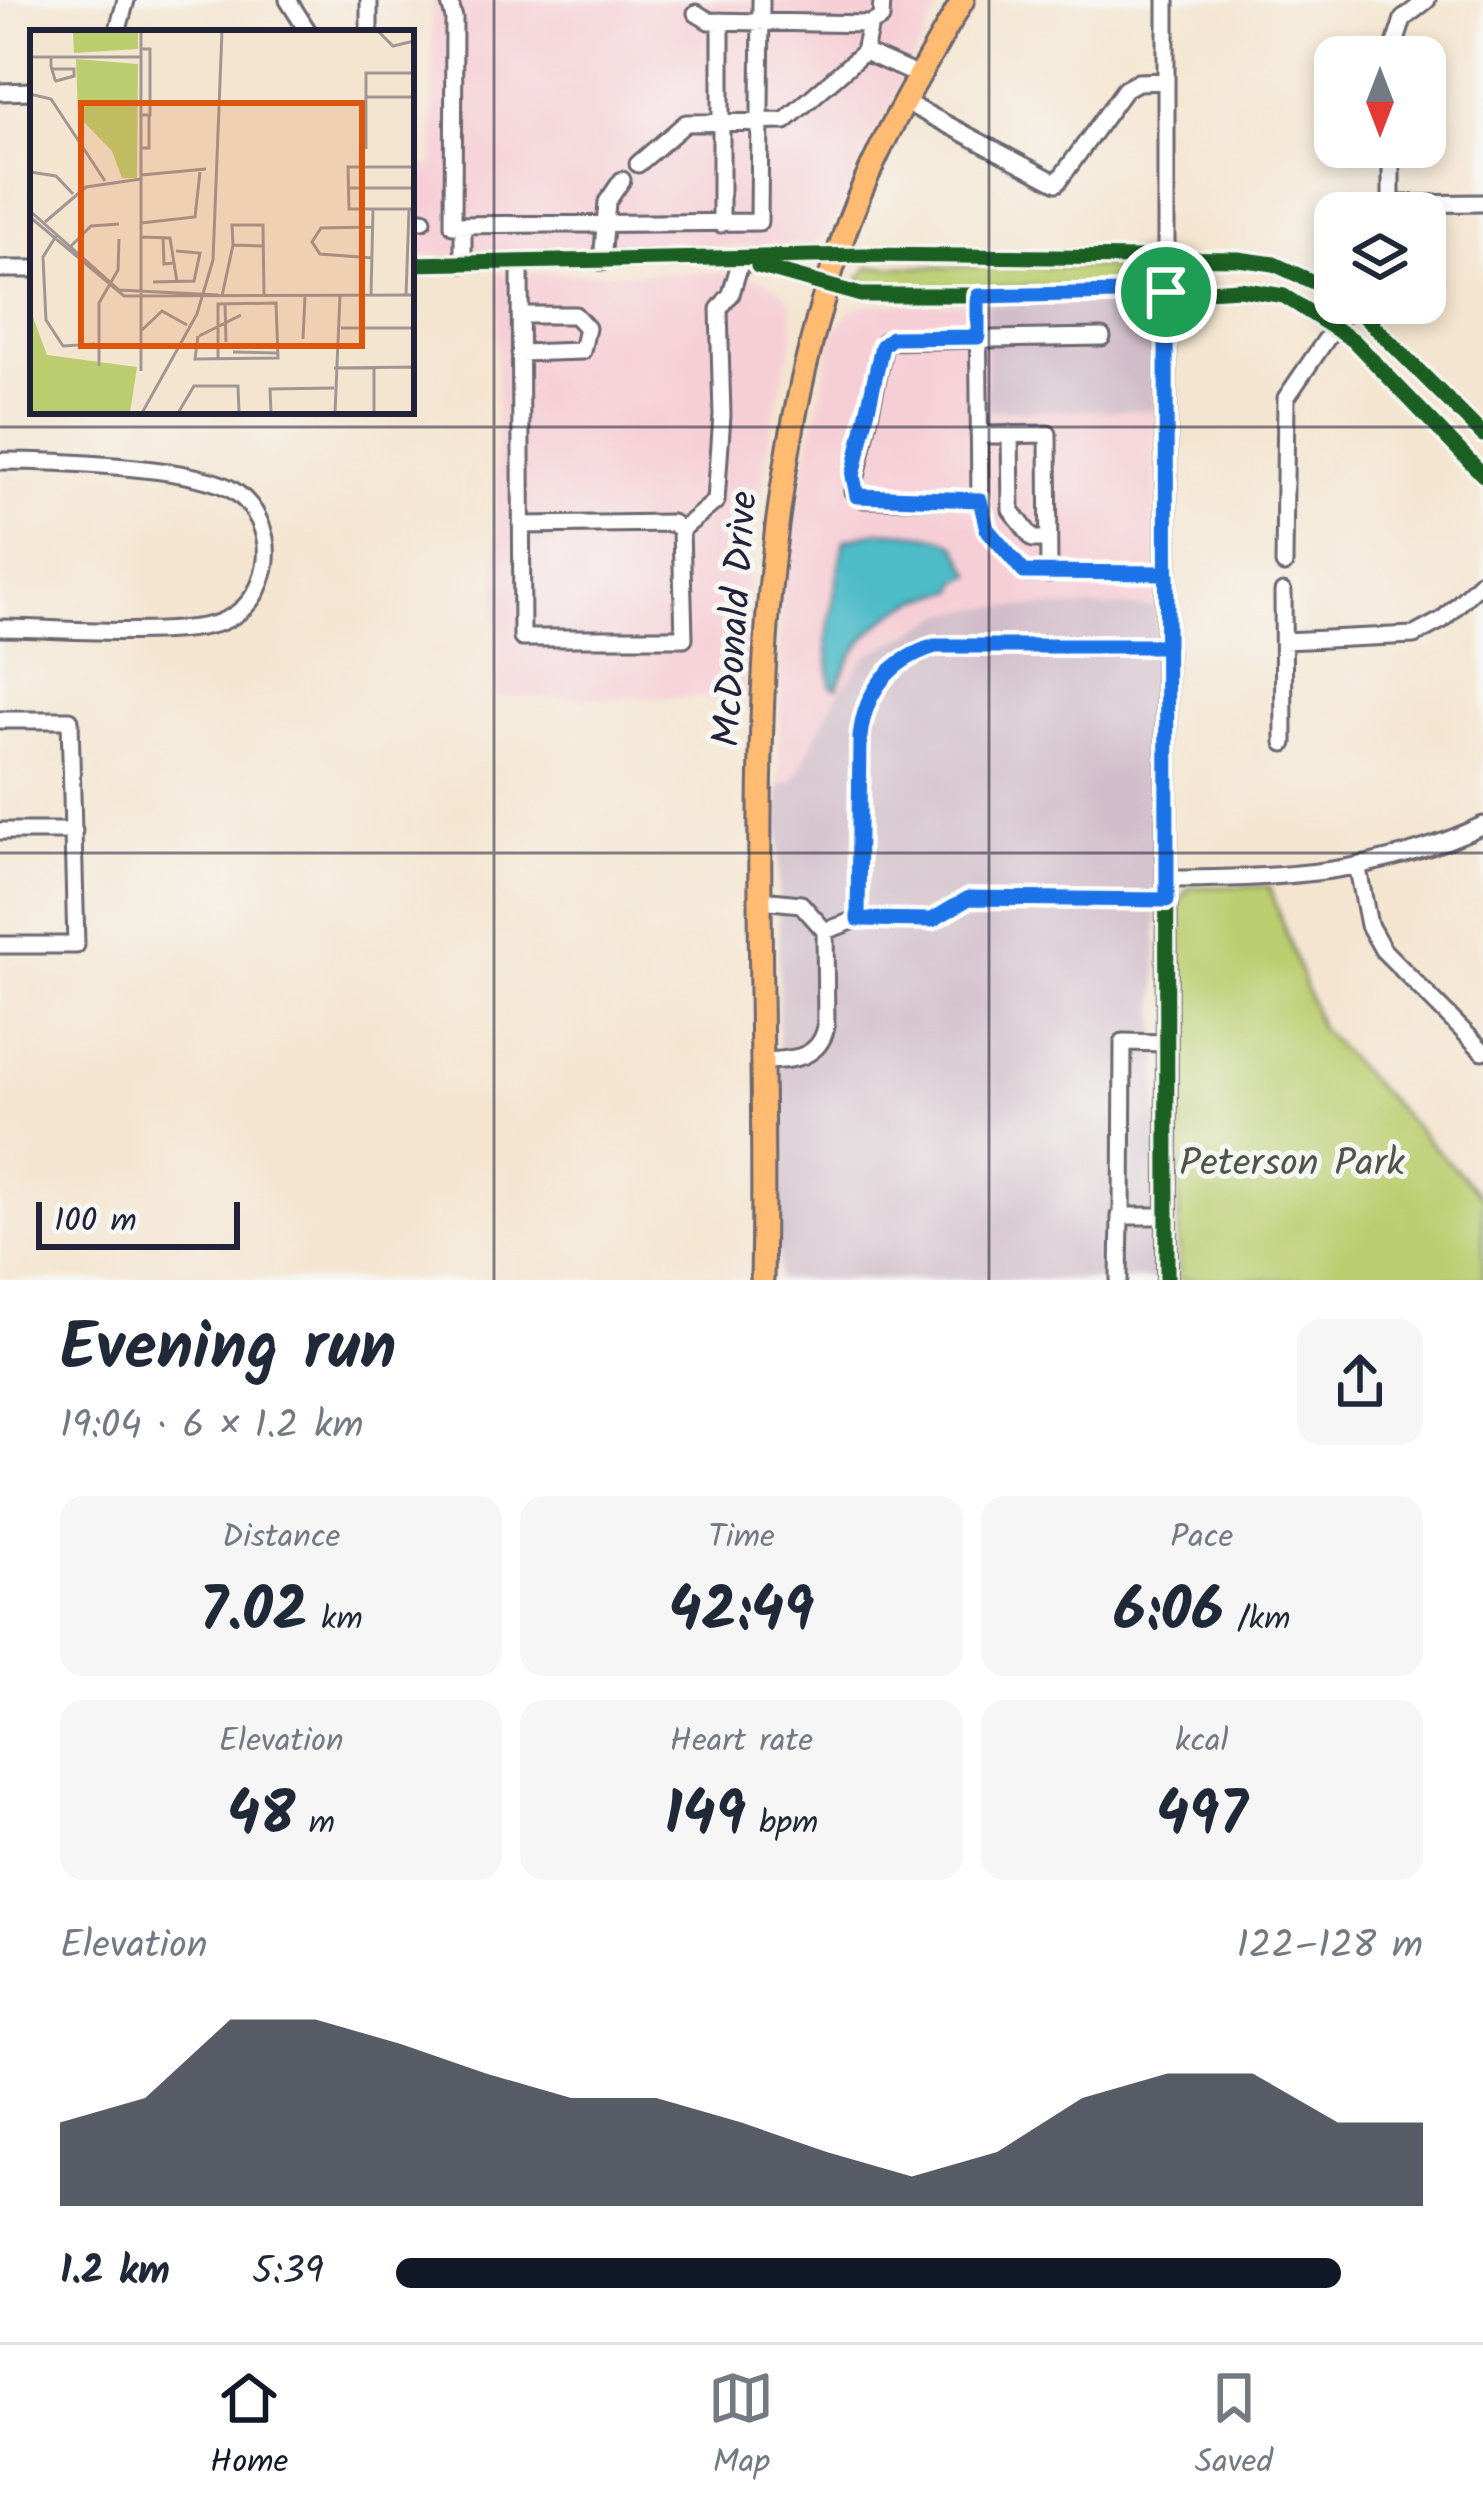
<!DOCTYPE html>
<html lang="en">
<head>
<meta charset="utf-8">
<style>
	:root { --surface:#fff; --page:#f6f6f7; --text:#1f2937; --muted:#747a83; --line:#e0e1e3; --accent:#111827 }
	body { margin:0; font-family:Kalam,sans-serif; background:var(--page); color:var(--text); height:100vh; display:flex; flex-direction:column; font-size:45px; white-space:nowrap }
	* { box-sizing:border-box; margin:0 }
	p { font-size:39px; color:var(--muted) }
	.icon { flex:none; width:66px; height:66px; fill:none; stroke:currentColor; stroke-width:2; stroke-linecap:round; stroke-linejoin:round }
	.map { position:relative; height:1280px; overflow:hidden }
	.side { display:flex; flex-direction:column; background:var(--surface); flex:1 }
	.side>* { flex:none }
	.needle { width:78px; rotate:180deg }
	.tools { position:absolute; left:1314px; top:36px; display:grid; gap:24px }
	.tools a { display:grid; place-items:center; width:132px; height:132px; border-radius:24px; background:var(--surface); box-shadow:0 6px 18px #0003; font-size:60px }
	.scale { position:absolute; left:36px; bottom:30px; width:204px; box-sizing:border-box; padding-left:12px; border:6px solid #22223b; border-top:0; font-size:33px; line-height:42px; white-space:nowrap; color:#22223b; -webkit-text-stroke:9px #f6f6f2; paint-order:stroke }
	.pin { position:absolute; display:grid; place-items:center; width:102px; height:102px; color:#fff; margin:-51px; border:6px solid #fff; border-radius:50%; box-shadow:0 3px 12px #0007 }
	.round { display:grid; place-items:center; flex:none; width:126px; height:126px; border-radius:24px; background:var(--page) }
	.overview { display:flex; align-items:center; justify-content:space-between; height:204px; padding:0 60px }
	h1 { font-size:66px; font-weight:700; line-height:90px }
	.figures { display:grid; grid-template-columns:repeat(3,1fr); gap:18px; height:204px; padding:12px 60px }
	.figures div { display:grid; align-content:center; border-radius:24px; background:var(--page); text-align:center }
	.figures b { font-size:60px; font-weight:700 }
	.figures small { font-size:33px; font-weight:400 }
	.figures p { font-size:33px }
	.chart { height:336px; padding:24px 60px }
	.chart p { display:flex; justify-content:space-between }
	.chart svg { width:100%; height:216px; margin-top:12px; fill:var(--accent); opacity:.7 }
	ul { padding:0 60px; list-style:none; font-size:39px }
	li { display:grid; grid-template-columns:192px 144px 1fr; align-items:center; height:90px }
	li i { height:30px; border-radius:15px; background:var(--accent) }
	.tab-bar { display:flex; justify-content:space-around; align-items:center; height:168px; border-top:3px solid var(--line); background:var(--surface); font-size:33px; color:var(--muted) }
	.tab-bar a { display:grid; justify-items:center; gap:6px }
	.tab-bar .active { color:var(--accent) }
	.map>svg:first-child { display:block }
	.built { fill:#f6cfd6 }
	.industrial { fill:#d1bdc9 }
	.green { fill:#bccd70; stroke:#6f7856; stroke-width:3 }
	.water { fill:#4ebbc8; stroke:#386e82; stroke-width:3 }
	.lines { fill:none; stroke-linecap:round; stroke-linejoin:round }
	.minor-casing { stroke:#6c666f; stroke-width:21 }
	.major-casing { stroke:#6c666f; stroke-width:24 }
	.highway-casing { stroke:#6c666f; stroke-width:27 }
	.minor { stroke:#fff; stroke-width:15 }
	.major { stroke:#ffbb71; stroke-width:18 }
	.highway { stroke:#ffbb71; stroke-width:21 }
	.cycleway-casing { stroke:#f6f6f2; stroke-width:22 }
	.cycleway { stroke:#1b5e20; stroke-width:15 }
	.route-casing { stroke:#fff; stroke-width:24 }
	.route { stroke:#1a73e8; stroke-width:15 }
	.grid { fill:none; stroke:#22223b; stroke-width:3; stroke-opacity:0.55 }
	.labels { text-anchor:middle; dominant-baseline:central; stroke-width:10; stroke-linejoin:round; paint-order:stroke }
	.street-label { font-size:39px; fill:#22223b; stroke:#f6f6f2 }
	.park-label { font-size:39px; fill:#50554b; stroke:#f6f6f2 }
	.inset-road { fill:none; stroke:#a09794; stroke-width:3 }
	.view { fill:#de560e; fill-opacity:0.15; stroke:#de560e; stroke-width:6 }
	.inset-edge { fill:none; stroke:#22223b; stroke-width:6 }
</style>
</head>
<body>
<div class="map">
<svg width="1483" height="1280" viewBox="0 0 1483 1280">
	<rect width="100%" height="100%" fill="#f6f6f2"/>
	<filter id="ink" filterUnits="userSpaceOnUse"><feTurbulence type="fractalNoise" baseFrequency=".00833" numOctaves="2"/><feDisplacementMap in="SourceGraphic" scale="24" xChannelSelector="R" yChannelSelector="G"/><feConvolveMatrix kernelMatrix="1 2 1 2 8 2 1 2 1" color-interpolation-filters="sRGB"/></filter>
	<filter id="wash" filterUnits="userSpaceOnUse"><feTurbulence type="fractalNoise" baseFrequency=".004" numOctaves="4" result="noise"/><feDisplacementMap in="SourceGraphic" scale="48" xChannelSelector="R" yChannelSelector="G"/><feGaussianBlur stdDeviation="2.7" result="paint"/><feColorMatrix in="noise" values="0 0 0 0 0 0 0 0 0 0 0 0 0 0 0 0 0 1.4 0 .05"/><feComposite in="paint" operator="in"/></filter>
	<g filter="url(#wash)">
		<rect width="100%" height="100%" fill="#f4e5d0"/>
		<!-- built -->
		<path class="built" d="M432,0h511l-116,232 -16,12 -400,12v-90l22,-1z
			M497,273h226l40,6 20,13 9,14 1,33 -21,82 -22,144 -6,133h-248z
			M987,303l1,107h167l1,197h-168l-40,6 -42,19 -38,23 -32,41 -42,85 -15,6 3,-212 52,-242 18,-24 16,-5z"/>
		<!-- industrial -->
		<path class="industrial" d="M987,303h131l22,7 15,24v76h-168z
			M988,607h168l2,673h-380l1,-493 15,-6 42,-85 32,-41 80,-42z"/>
		<!-- green -->
		<path class="green" d="M1133,266l17,9 -1,11 -280,1 -10,-9 11,-11z
			M1269,886l51,142 163,170v82h-304l-1,-377 12,-16z"/>
		<!-- water -->
		<path class="water" d="M879,531c17,2 70,1 79,18 7,10 6,15 15,26l-15,7 -2,9c-58,7 -101,44 -119,97l-6,-2 -4,-48 17,-98z"/>
	</g>
	<g filter="url(#ink)">
		<g class="lines">
			<!-- minor casing -->
			<g class="minor-casing">
				<path id="minor" d="M288,0l21,33
					M449,0l5,18 -1,207 306,-3 2,-222
					M696,13l13,8 161,3
					M721,21v203
					M117,33l9,-33
					M369,33v-33
					M864,52l6,-28 11,-6 1,-18
					M1391,57l12,-38 24,-19
					M0,92l33,-1
					M905,102l152,81 68,-94 13,-7 28,-1
					M1391,147v63
					M638,164l48,-41 99,-2 79,-69 55,24
					M1391,204l92,-1
					M411,220h12
					M463,225v39
					M1166,258v-258
					M602,262l5,-60 15,-22
					M750,263l111,32h278l101,-6 44,7 69,44 130,135
					M411,264l454,-9 373,4 36,5 61,28
					M520,264l2,374h162l-3,-108 -9,-7 -151,2
					M0,269h33
					M978,295l2,205 7,29 38,44h142
					M520,315h55l12,13 -5,23 -62,2
					M1010,434l1,76 22,29h15
					M979,435l69,-1 1,140
					M0,461c50,0 187,5 229,27 27,15 42,48 36,79 -5,25 -19,45 -44,55 -46,17 -167,6 -221,6
					M980,500l-116,-1 -11,-8 32,-150 217,-4
					M681,530l35,-29 6,-86 -3,-106 12,-15 10,-34
					M1284,564l2,-166 65,-95 132,132
					M1283,592l1,151
					M1283,641l131,-6 28,-15 41,-40
					M0,720h70l6,225h-76
					M0,831h74
					M1358,869l11,56 14,25 100,101
					M1167,879c113,0 213,-5 316,-54
					M858,919l2,-182c5,-47 30,-77 75,-91h232
					M825,931l33,-12 74,1 37,-22 198,2
					M761,1061c29,-1 59,-1 65,-35l-1,-95 -24,-27 -40,-4
					M1122,1216l1,-174 43,1
					M1119,1280l1,-64h47"/>
			</g>
			<!-- major casing -->
			<g class="major-casing">
				<path id="major" d="M1166,258l1,1022"/>
			</g>
			<!-- highway casing -->
			<g class="highway-casing">
				<path id="highway" d="M762,1280c8,-350 -38,-709 82,-1045 29,-83 75,-160 119,-235"/>
			</g>
			<!-- minor -->
			<use href="#minor" class="minor"/>
			<!-- major -->
			<use href="#major" class="major"/>
			<!-- highway -->
			<use href="#highway" class="highway"/>
			<!-- cycleway casing -->
			<g class="cycleway-casing">
				<path id="cycleway" d="M1166,258l1,1022
					M411,264l454,-9 373,4 36,5 61,28
					M758,266l103,29h278l101,-6 44,7 69,44 130,135
					M1351,303l132,132"/>
			</g>
			<!-- cycleway -->
			<use href="#cycleway" class="cycleway"/>
		</g>
	</g>
	<g class="lines" filter="url(#ink)">
		<!-- route casing -->
		<g class="route-casing">
			<path id="route" d="M1166,292l-188,4v41l-86,1 -10,8 -29,130 4,20 123,4 7,29 37,43 143,1v73h-232c-45,14 -70,44 -75,91l-2,182 74,1 37,-22 198,2c0,-203 -1,-405 -1,-608"/>
		</g>
		<!-- route -->
		<use href="#route" class="route"/>
	</g>
	<!-- grid -->
	<path class="grid" d="M494,0v1280M989,0v1280M0,427h1483M0,853h1483"/>
	<g class="labels">
		<!-- street labels -->
		<g class="street-label">
			<text transform="translate(737 619) rotate(-86)">McDonald Drive</text>
		</g>
		<!-- park labels -->
		<g class="park-label">
			<text x="1292" y="1165">Peterson Park</text>
		</g>
	</g>
	<!-- overview -->
	<g transform="translate(30 30)">
		<rect width="384" height="384" fill="#f4e5d0"/>
		<path d="M43,1h65v18l-64,4zM46,29l62,5 -1,114h-15l-10,-27 -34,-35zM0,279l17,46 90,12 -7,46h-100z" fill="#bccd70"/>
		<path class="inset-road" d="M111,1v266M348,1l15,15 21,-5M111,19h9v66h-9M0,27h111M21,27v9l4,14 1,1 18,-5v-7h-22M0,64l21,5 54,82M336,67h48M111,118h8v-33M336,119v-76h48M384,137h-66l1,42h65M0,142l26,4 17,18M111,145l65,-6M318,158h66M0,181l89,79 99,5M0,187l94,79 290,-1M15,192l41,-35 55,-8M111,193l54,-6 5,-45M343,197l-52,1 -9,14 8,12 53,4M26,206l-13,21 3,63 17,26 32,-2M111,207l29,1 7,44M133,207l1,27 11,-1M41,216l20,-20 28,-2M233,216l-30,-1 -1,-20h31l1,71M123,252l41,-1 6,-28 -24,-2M341,265l2,-85M376,265l3,-85M192,266l11,-51M111,267v74M195,273l1,39M311,298h73M112,300l20,-19 25,14M168,306l-3,23 83,-1 -2,-55 -58,1v55M169,306l42,-21M273,309l2,-43M203,322l44,1M69,336v-63l19,-33 1,-31M344,337v46M383,337v46M304,338l80,-1M112,383l55,-99 16,-54 9,-229M148,383l16,-27h44l1,27M241,383l-1,-24 64,-1M305,383l5,-118"/>
		<path class="view" d="M51,73h281v243h-281z"/>
		<rect width="384" height="384" class="inset-edge"/>
	</g>
</svg>
<div class="tools">
<a><svg class="needle" viewBox="-14 -14 28 28"><path d="M0-13l5 13h-10z" fill="#e53935"/><path d="M0 13l5-13h-10z" fill="#747a83"/></svg></a>
<a><svg class="icon" aria-label="layers" viewBox="0 0 24 24"><path d="M12 4l9 5-9 5-9-5zM3 14l9 5 9-5"/></svg></a>
</div>
<div class="scale">100 m</div>
<div class="pin" style="left:1166px;top:292px;background:#1e9e55"><svg class="icon" aria-label="arrive" viewBox="0 0 24 24"><path d="M6 21V4h12l-3 4 3 4H6"/></svg></div>
</div>
<section class="side">
<div class="overview"><div><h1>Evening run</h1><p>19:04 · 6 × 1.2 km</p></div><a class="round"><svg class="icon" aria-label="share" viewBox="0 0 24 24"><path d="M12 15V3M7 8l5-5 5 5M5 13v7h14v-7"/></svg></a></div>
<div class="figures">
<div><p>Distance</p><b>7.02<small> km</small></b></div>
<div><p>Time</p><b>42:49</b></div>
<div><p>Pace</p><b>6:06<small> /km</small></b></div>
</div>
<div class="figures">
<div><p>Elevation</p><b>48<small> m</small></b></div>
<div><p>Heart rate</p><b>149<small> bpm</small></b></div>
<div><p>kcal</p><b>497</b></div>
</div>
<div class="chart"><p><span>Elevation</span>122–128 m</p>
<svg viewBox="0 0 160 44" preserveAspectRatio="none"><path d="M0 44V27L10 22L20 6L30 6L40 11L50 17L60 22L70 22L80 27L90 33L100 38L110 33L120 22L130 17L140 17L150 27L160 27V44z"/></svg>
</div>
<ul>
<li><b>1.2 km</b>5:39<i style="width:92%"></i></li>
</ul>
</section>
<nav class="tab-bar">
<a class="active"><svg class="icon" aria-label="home" viewBox="0 0 24 24"><path d="M3 11l9-7 9 7M6 9v11h12V9"/></svg>Home</a>
<a><svg class="icon" aria-label="map" viewBox="0 0 24 24"><path d="M3 6l6-2 6 2 6-2v14l-6 2-6-2-6 2zM9 4v14M15 6v14"/></svg>Map</a>
<a><svg class="icon" aria-label="saved" viewBox="0 0 24 24"><path d="M7 4h10v16l-5-4-5 4z"/></svg>Saved</a>
</nav>
</body>
</html>
